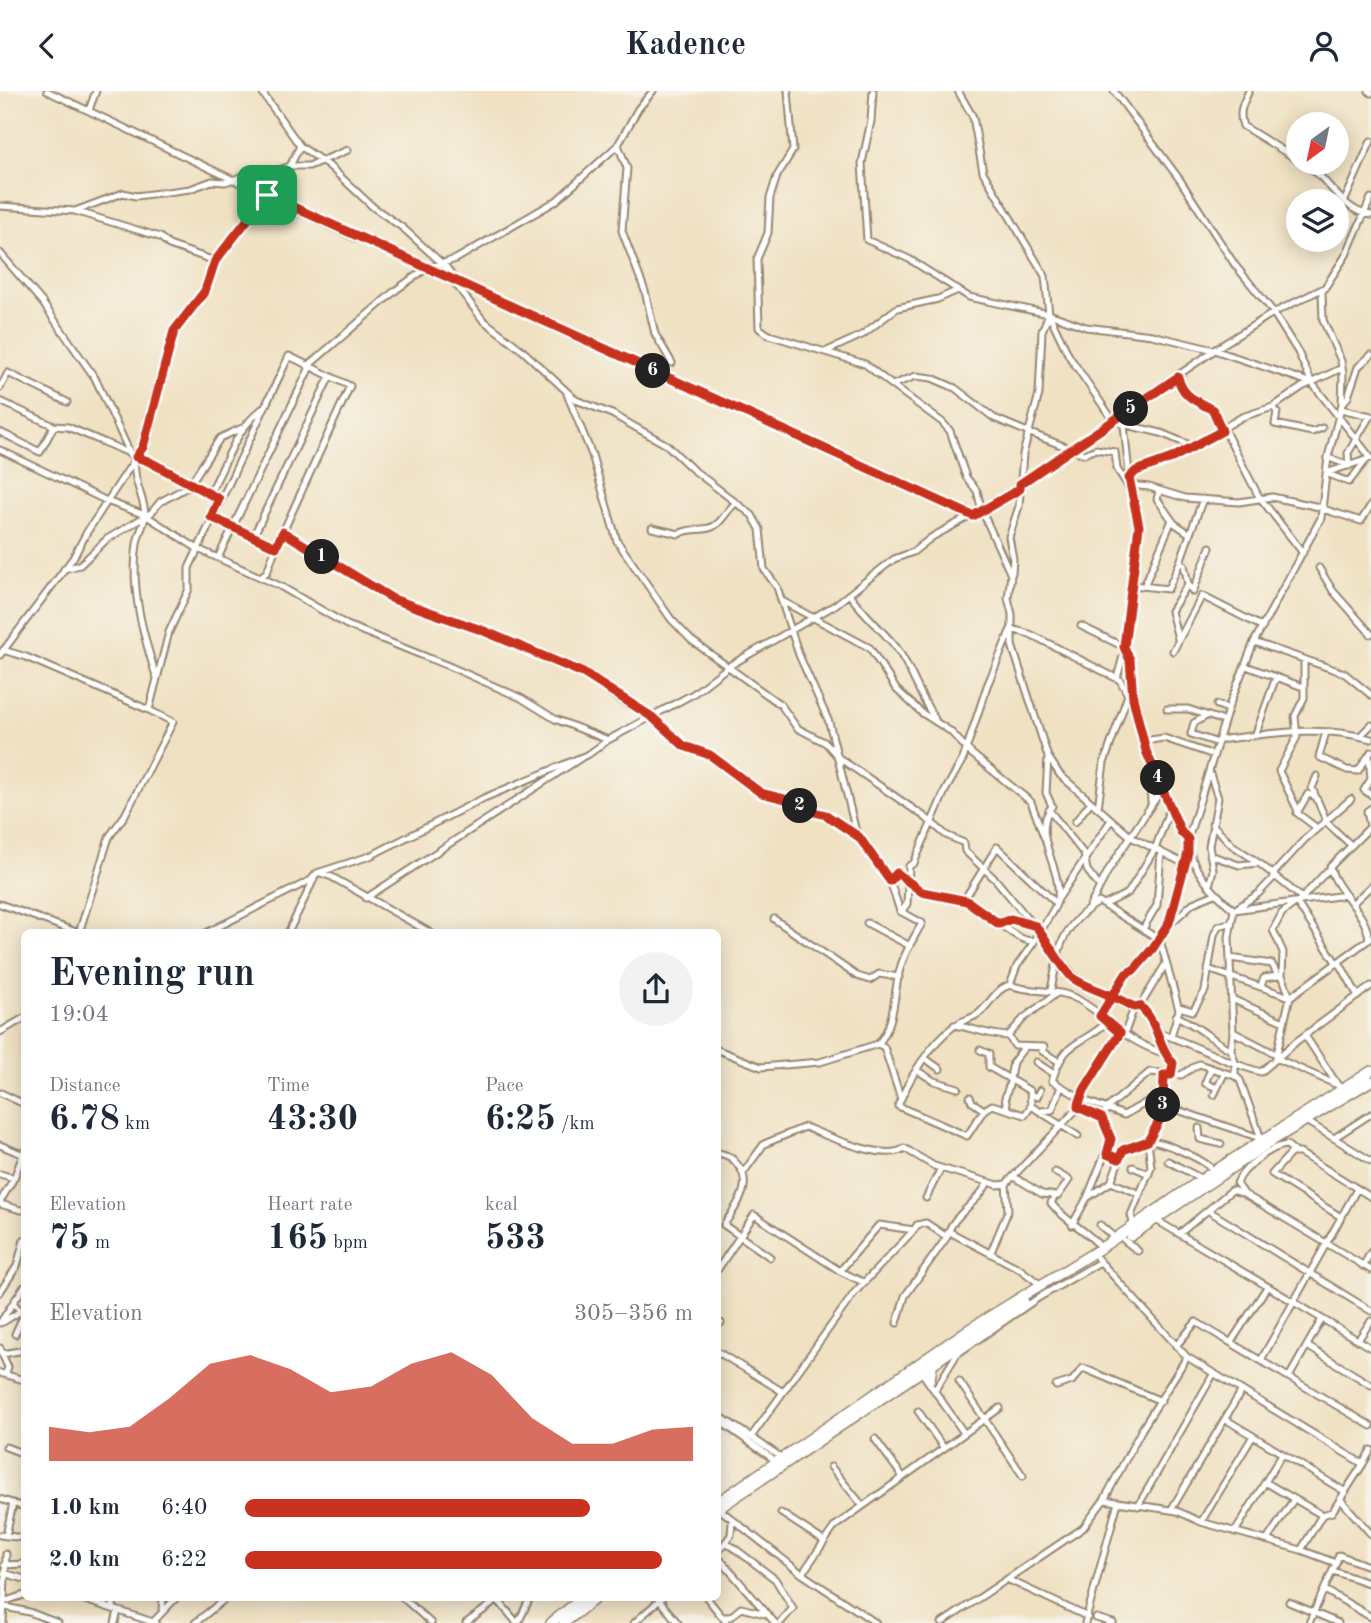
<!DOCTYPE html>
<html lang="en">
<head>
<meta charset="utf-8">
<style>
	:root { --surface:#fff; --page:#f2f2f3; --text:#1f2937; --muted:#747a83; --accent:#c8321e }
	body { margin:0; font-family:"Old Standard TT",serif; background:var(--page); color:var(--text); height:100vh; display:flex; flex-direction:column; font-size:26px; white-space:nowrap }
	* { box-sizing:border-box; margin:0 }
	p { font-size:23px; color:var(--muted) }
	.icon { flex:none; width:38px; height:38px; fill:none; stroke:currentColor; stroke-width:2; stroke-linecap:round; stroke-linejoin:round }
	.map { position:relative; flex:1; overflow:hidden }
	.panel { position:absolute; left:21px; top:838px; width:700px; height:672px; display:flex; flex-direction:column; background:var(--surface); border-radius:10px; box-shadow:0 4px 18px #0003 }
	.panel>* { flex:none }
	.needle { width:46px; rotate:213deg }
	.tools { position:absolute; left:1286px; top:21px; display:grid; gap:14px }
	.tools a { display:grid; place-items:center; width:63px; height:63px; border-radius:50%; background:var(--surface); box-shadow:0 4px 18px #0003; font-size:35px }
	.pin { position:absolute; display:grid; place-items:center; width:60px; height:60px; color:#fff; margin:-30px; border-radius:14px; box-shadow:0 4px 10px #0006 }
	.km { position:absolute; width:35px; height:35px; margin:-18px; border-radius:50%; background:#222; color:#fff; font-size:19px; line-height:35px; text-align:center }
	.round { display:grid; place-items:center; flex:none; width:74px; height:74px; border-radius:37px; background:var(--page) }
	.overview { display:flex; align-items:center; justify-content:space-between; height:119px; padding:0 28px }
	h1 { font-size:38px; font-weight:600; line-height:52px }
	.stats { display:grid; grid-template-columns:repeat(3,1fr); gap:10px; height:119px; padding:7px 28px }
	.stats div { display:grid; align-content:center }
	.stats b { font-size:35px; font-weight:600 }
	.stats small { font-size:19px; font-weight:400 }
	.stats p { font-size:19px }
	.chart { height:196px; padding:14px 28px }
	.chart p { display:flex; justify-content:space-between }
	.chart svg { width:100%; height:126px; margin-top:7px; fill:var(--accent); opacity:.7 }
	ul { padding:0 28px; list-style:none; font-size:23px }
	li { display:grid; grid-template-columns:112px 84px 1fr; align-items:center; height:52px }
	li i { height:18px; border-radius:9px; background:var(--accent) }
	header { display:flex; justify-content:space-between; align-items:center; height:91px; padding:0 28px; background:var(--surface); font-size:32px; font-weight:600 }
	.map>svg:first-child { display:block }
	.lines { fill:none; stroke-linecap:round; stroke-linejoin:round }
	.minor-casing { stroke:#968670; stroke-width:9 }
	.highway-casing { stroke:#968670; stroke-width:12 }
	.minor { stroke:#fff; stroke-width:5 }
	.highway { stroke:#fff; stroke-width:9 }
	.route-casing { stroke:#fff; stroke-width:14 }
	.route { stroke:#c8321e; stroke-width:9 }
</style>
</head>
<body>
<header><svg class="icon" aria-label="back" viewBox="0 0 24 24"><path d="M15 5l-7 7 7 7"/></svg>Kadence<svg class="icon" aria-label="person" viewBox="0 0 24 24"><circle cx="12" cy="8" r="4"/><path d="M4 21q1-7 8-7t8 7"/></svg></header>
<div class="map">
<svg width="1371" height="1532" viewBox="0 0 1371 1532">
	<rect width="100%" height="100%" fill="#f7f3e8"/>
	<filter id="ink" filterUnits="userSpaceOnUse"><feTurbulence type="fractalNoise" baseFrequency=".0143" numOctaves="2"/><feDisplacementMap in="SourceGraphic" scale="14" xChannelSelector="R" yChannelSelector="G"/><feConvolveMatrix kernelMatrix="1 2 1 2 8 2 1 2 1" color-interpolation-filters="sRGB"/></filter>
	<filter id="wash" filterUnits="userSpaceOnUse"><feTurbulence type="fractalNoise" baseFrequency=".00686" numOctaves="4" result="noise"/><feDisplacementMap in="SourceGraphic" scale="28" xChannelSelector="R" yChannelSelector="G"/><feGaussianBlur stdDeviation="1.57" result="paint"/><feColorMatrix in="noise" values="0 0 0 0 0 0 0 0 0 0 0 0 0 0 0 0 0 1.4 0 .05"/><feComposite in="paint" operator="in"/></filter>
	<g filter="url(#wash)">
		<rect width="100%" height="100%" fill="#f0e1c3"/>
	</g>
	<g filter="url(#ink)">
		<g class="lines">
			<!-- minor casing -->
			<g class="minor-casing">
				<path id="minor" d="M47,0l308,147 14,2 82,38 32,42 39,30 54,50 36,14 55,31 24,23 61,47 8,14 4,40 13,18 22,68 30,67 28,114
					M261,0l39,55 28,19 45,42 30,21 43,39 7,10
					M788,0l5,59 -16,26 -7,22 -2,35 -11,26 2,69 10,7 96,29 27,21 24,-9 16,2 23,10 39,30 36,15 54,21 12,-5 19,3 2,17 18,28 4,29 -8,77 -7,36 6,21 3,38 13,53 35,81 7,7
					M873,0l-2,30 -9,42 5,77 42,19 60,38 80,17 37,13 66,8 62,15 98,33
					M958,0l15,26 10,55 62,104 4,38 20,42 41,60 14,9 6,59
					M1114,0l66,89 55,85 36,44 27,43 14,31 59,75
					M1249,0c-6,12 -11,21 -6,35l55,34
					M1369,0l2,2
					M89,19l7,-19
					M618,54l9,23 -5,63 23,60 10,43 17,29
					M1304,72c23,13 38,49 67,52
					M1345,109l26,-59
					M0,115l75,5 48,-18 13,3 54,-7 22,-8 13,1 33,-10 9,2 23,-8 10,-20
					M75,120l85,26 9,8 46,16
					M0,162l42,49 53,76 36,77
					M460,193l513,232
					M1214,259l59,-37 51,-25
					M825,261l37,-17 35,-27 41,-9 18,-8
					M308,275l88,-76 31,-22 29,-9 100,-58 62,-56 20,-36 15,-18
					M1177,286l3,11 8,9 26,13 44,85 45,58
					M892,294l50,37 8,9 16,46 11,14 5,20 29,64 -3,23 4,16v31l36,112 -2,36 6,13c-22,29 10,60 6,92 -2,12 -14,23 -17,35
					M0,297l8,-15 59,29
					M567,303l25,61 25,86 54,78 20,21 90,65 16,23 29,15 13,15 86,59 21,18 18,8 1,8 31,29 62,75 -7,35
					M0,310l54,25 -14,26 -40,-20
					M1342,313l6,-7 10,-30 13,-12
					M1273,316l4,5 -2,12 37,8 10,-4
					M1341,318l30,7
					M1122,333l39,9 31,13
					M54,335l14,1 80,34 71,38
					M0,359l109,52 36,13 53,34 82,37 67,39 104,42 70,31 34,21 53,21
					M1329,367l19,7
					M135,369c-3,22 12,43 10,58 -2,9 -7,17 -8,26 -7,44 6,90 19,132
					M1349,375l-1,-13 22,-37
					M1329,381l39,-13
					M1328,383l21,8 18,-23
					M1130,384l42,-17 70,-41 31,-10 29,-20 40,-19
					M1019,393l193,-132
					M1130,394l19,2 36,11 54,4 33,-5 52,11
					M1159,401l-2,7 17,24 16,11 -10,28 4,3 4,19 5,7
					M209,403c18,-30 24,-62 53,-85
					M1323,418l38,12 10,-16
					M211,426l43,18 76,-159
					M652,437l27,6c11,-8 28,-1 38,-10 7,-6 11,-15 19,-21
					M283,441l110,67 91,32 99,42 37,27 32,17 29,28 29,10 51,38 24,6 21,11 23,7 33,22 28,42 10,30 22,12c-8,15 -18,30 -22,46 -7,25 -4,55 -22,75l6,3 17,52
					M1190,443l13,-35
					M218,467l92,-191
					M1319,477l14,23 38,43
					M64,478l16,-4 27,-26 44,-26 9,-11 29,-16 31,-48 22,-10
					M1012,482l1,-14 -4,-22 10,-31 4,-52 16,-60 3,-63 7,-17
					M260,486l7,-5 9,-25
					M1145,493l27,-64
					M1133,494l35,4 12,-27
					M1193,501l17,-45
					M849,503c14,19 32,35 47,53 16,22 23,49 39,72
					M782,510l88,47 26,41 26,24 28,18 22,23 59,48 13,35
					M1081,535l43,21
					M1178,548l-7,-28 17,-27
					M1254,551l90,31 27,22
					M3,559l23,7 123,53
					M1173,560l29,-55 61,31
					M0,564l73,-97 14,-26 56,-85 31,-116 31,-40 10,-30 75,-95h19l39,-16
					M1246,575l57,21
					M1117,587l8,-29
					M1129,601l-25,71 -6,45 33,29 54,27
					M1217,614l11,4
					M1167,618h21l36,12
					M1206,625l-12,7 -3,11 27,9
					M1326,641l-7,25 28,13 11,1 13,-19
					M1255,645l21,-59
					M1360,645l11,-11
					M1219,649c51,-6 101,-16 152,-1
					M1144,650l20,-3 50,17
					M1369,664l2,24 -7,11 7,5
					M1049,667l11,17 38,33
					M1209,680l9,27 -9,48 4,24 -4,16
					M1317,685l-5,12 14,32
					M1316,706l-8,-3 -11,19 20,15
					M1151,711l-2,-31 3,-6
					M1049,719l35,44 3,16 12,16
					M1298,720l-19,-40 18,-34 -2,-21 9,-18v-39
					M1325,730l26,24
					M1075,731l15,-19
					M1212,733l20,21 24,16
					M1370,735l-3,-15 4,-3
					M1210,764l29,10 20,-2 43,35 -5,5 40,61
					M320,782l12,4 99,56
					M1273,783l32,-35 46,-40
					M1275,785l-17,18 -24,16 112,-15
					M890,790l7,-8 25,19 45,9 32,23 12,-5 21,4
					M366,807l215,-140
					M1302,807l25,-27h5
					M1058,808l53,-79
					M964,809l33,-53 59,56
					M0,813l79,29
					M1106,813l22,-11 27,-44 15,-41
					M1352,813l19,-18
					M1089,817l20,-39 53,-80
					M901,821l6,-8 2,-38 5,-3 31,-72 18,-32 24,-73 24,-57 19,5 90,46 8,15
					M774,828l83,57 13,4 9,-6 20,3
					M867,832l43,23
					M999,833c12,7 20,17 35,17l5,-11
					M1169,834l24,-22 22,-9
					M1143,838l14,-24 4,-52
					M79,842l30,-96 16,-22 48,-93 -24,-12 20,-78 20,-43v-21l100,-212 61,30 -74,161 -22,-12
					M206,842l105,-53 6,-7 53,-17 114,-58 105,-44 19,-14 85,-46 36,-28 106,-61 59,-46 19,-7 19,-15 88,-48
					M288,842l26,-54
					M1369,849c-2,-28 -32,-47 -39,-73l41,-41
					M1230,867l42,6 6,12 4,-1
					M1339,871l19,34
					M1208,878l82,28
					M1010,894l7,-19 17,-24
					M1261,895l3,-8 14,-2
					M1290,906l-8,-22 1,-23 -10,-22 9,-17 12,-9
					M1232,908l52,23
					M1140,915l25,-41
					M1179,916l14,4 12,-20 9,-56 4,-9 12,-3
					M1100,925c6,-12 17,-35 28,-44 11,-9 22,-20 32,-32l-61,-38c-20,12 -36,30 -41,53 22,38 44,31 76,53l6,-2c13,12 36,53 31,69
					M1176,925c23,10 34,23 55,34
					M954,934c19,3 34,10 54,11l16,-18 33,-25
					M0,941l24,-14
					M1233,941l41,21
					M1159,942c35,11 67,30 102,39l36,-31 74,-55
					M1124,944l10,-27
					M1008,945l7,10 29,1 -2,4 16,10
					M1171,945l8,-26 -19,-70 13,-29 15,-60
					M1306,946l31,47
					M718,959l43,17 59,-5 58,-18
					M980,959l9,4v13l41,24 1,15 -6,9 -33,-10 -8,5 -17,26 -69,-30c11,-28 32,-62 56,-80 8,-6 17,-7 24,-12 12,-9 17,-25 32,-29 23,9 47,2 69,15 35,21 44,41 87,54
					M1276,967l14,-61 81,-59
					M1276,967l68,30
					M926,968l14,10
					M1036,971l18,12
					M1211,978l-6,14 12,5
					M918,980l16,10 24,7
					M1010,987l3,-16 11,-14
					M1,1002l23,11
					M1032,1004l5,2 3,-7
					M1082,1004l-8,-1 -22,-13c13,-43 27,-33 55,-59
					M1214,1004l10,-21
					M970,1006l2,5 12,8
					M1081,1008l43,16 23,-13 10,1 103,35
					M1162,1014l3,-30
					M1031,1015l47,30
					M1078,1016l24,11 9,21 -24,59
					M1007,1017l-2,-10 6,-19
					M1041,1020l11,-1 9,-23
					M1102,1027l5,-10 43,-36 31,3 18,-11 36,12
					M1306,1030l65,40
					M1199,1037l1,11 21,5
					M1334,1047l37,-24
					M1262,1050l-22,-61 -5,-4v-14l-4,-12 2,-18 -4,-95 5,-27c-21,-18 -45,-41 -46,-71l41,-133 25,-64 67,-124 7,-61 14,-53 1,-30 -2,-13 -18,-41 -1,-28 24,-37 25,-57
					M0,1054l24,10
					M718,1062c7,1 14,4 19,11 18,21 -1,42 -13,61l46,32
					M1168,1070l34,18
					M1133,1076l16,7
					M743,1082l21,-29 41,-17c20,8 82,36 99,21l30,18 64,19 8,-1 69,-73 9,-21 36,-57
					M0,1083l14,4
					M1014,1086l28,17 16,2 11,-16 -14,-8
					M1111,1091l29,12
					M1245,1104l-8,-11c4,-15 34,-38 50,-39l8,7
					M1055,1105l-4,7c14,19 36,26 50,45
					M926,1107l15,-30
					M0,1111l14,-24 10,-26
					M0,1113l21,6
					M1209,1120l162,100
					M1341,1126l-69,-43 19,-21h9l71,44
					M1156,1129l215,128
					M1072,1134l15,-27 24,-16 12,-32c6,-3 13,-8 21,-9 15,-2 60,18 70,30
					M1100,1134l16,14
					M1134,1136l-3,-12 20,-48 -3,-26 19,-35
					M948,1140l72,38 21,16
					M1179,1143l53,-44 12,4 127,76
					M1124,1149l14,11
					M991,1161l17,-41 -2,-27
					M1097,1167l90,99 176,107 8,-14
					M1363,1175l8,-14
					M718,1178l36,-54 86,56 23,11
					M840,1180l39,-46 35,5 3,-5 9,-2 21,14c4,-22 32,-34 41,-55
					M0,1201l17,-26 7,-26
					M13,1212l11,-16
					M718,1230l3,2
					M3,1231l21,-13
					M0,1232l13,-20 8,8
					M897,1232l8,-27 42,-59
					M15,1243l9,-20
					M1358,1249l13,-19
					M1231,1251l36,-55
					M1176,1255l20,-24 175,104
					M1307,1255l64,39
					M0,1257l3,6 21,-4
					M718,1261l65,40
					M2,1263l6,13 -2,6
					M1261,1269l96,-171
					M920,1279l44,63
					M0,1282l24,7
					M1289,1286l33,-58
					M959,1290l64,95
					M1056,1295l16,-5 11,-13 78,33
					M935,1299l22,-36 81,-56 62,-36
					M918,1320l25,36
					M718,1324l63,42
					M1225,1328l119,72
					M718,1329l58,41
					M751,1346l104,-145 59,-62
					M875,1348l28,38
					M6,1356l18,7
					M831,1376l31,38
					M1265,1391l57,33
					M0,1408l24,8
					M1340,1408l31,35
					M1104,1409l38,-71 45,-72
					M1138,1415l76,-133
					M718,1417l84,66 74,49
					M1171,1419l71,-120
					M781,1422l43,28
					M1201,1431l52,-86
					M1235,1441l47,-78
					M0,1444l24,3
					M6,1445l7,-33
					M1267,1449l27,-41
					M726,1451l49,37 18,29 -13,15
					M1301,1459l21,-35 10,-3 31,-48
					M718,1461l13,-17 1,-13
					M718,1466l57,66
					M4,1474l20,-1
					M1333,1480l38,13
					M4,1482l20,6
					M802,1483l33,-48 165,-118
					M1007,1488l81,38
					M1325,1499l46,27
					M79,1507l77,25
					M403,1507l28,25
					M707,1507l20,25
					M497,1508l20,24
					M659,1509l19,23
					M3,1511l21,-7
					M1289,1511l49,21
					M1,1515l28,6 29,11
					M113,1518l1,-11
					M162,1518l1,-11
					M723,1526h7l11,-9 24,6
					M1096,1527l17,5
					M153,1531l23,-24
					M3,1532l3,-69
					M115,1532l3,-12
					M195,1532l31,-25
					M466,1532l34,-25
					M518,1532l12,-25
					M634,1532l28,-25
					M942,1532l141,-95 21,-28 73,11 24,11 100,28 35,13 3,-8 32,12
					M1085,1532l33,-121
					M1309,1532l27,-60"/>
			</g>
			<!-- highway casing -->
			<g class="highway-casing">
				<path id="highway" d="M1131,1145l136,-92 104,-63
					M930,1288l3,-18
					M718,1411l251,-173 132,-81 113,-77 157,-100
					M718,1418l306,-207
					M551,1532l31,-25
					M564,1532l32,-25"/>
			</g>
			<!-- minor -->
			<use href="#minor" class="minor"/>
			<!-- highway -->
			<use href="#highway" class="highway"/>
		</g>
	</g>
	<g class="lines" filter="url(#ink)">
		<!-- route casing -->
		<g class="route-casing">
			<path id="route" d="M267,104l-52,66 -10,30 -31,40 -31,116 -7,10 12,4 71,38 -8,18 65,30 7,-15 110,67 91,32 99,42 69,44 32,29 26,9 51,38 24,6 21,11 20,5 33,22 31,44 7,-8 25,19 45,9 32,23 12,-5 25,7c7,10 30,48 38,53 19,12 42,16 60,28l6,-1c19,17 18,42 33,57l-2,12h-7l-1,30 4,2 -19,34 -25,9 -4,9 -12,-5 4,-15 -9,-21 -24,-11 6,-17 36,-57 -20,-17 26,-42 9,-5 18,-21 16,-25 19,-70v-14l-7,-7 -35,-81 -13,-53 -3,-38 -6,-13 15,-121 -10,-48 7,-7 36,-13 50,-27 -9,-21c-16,-9 -31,-13 -35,-33l-158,107v5l-47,27 -706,-321"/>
		</g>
		<!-- route -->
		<use href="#route" class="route"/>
	</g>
</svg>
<div class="tools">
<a><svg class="needle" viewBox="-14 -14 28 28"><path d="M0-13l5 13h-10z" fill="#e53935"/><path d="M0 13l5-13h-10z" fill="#747a83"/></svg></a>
<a><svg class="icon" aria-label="layers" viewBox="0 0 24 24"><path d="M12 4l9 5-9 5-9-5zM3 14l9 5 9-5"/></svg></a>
</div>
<div class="pin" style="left:267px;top:104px;background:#1e9e55"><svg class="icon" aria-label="arrive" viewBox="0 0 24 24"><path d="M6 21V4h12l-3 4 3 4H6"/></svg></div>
<b class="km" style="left:322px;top:466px">1</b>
<b class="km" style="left:800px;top:715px">2</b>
<b class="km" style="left:1163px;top:1014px">3</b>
<b class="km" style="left:1158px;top:687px">4</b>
<b class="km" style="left:1131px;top:318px">5</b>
<b class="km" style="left:653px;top:280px">6</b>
<section class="panel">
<div class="overview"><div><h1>Evening run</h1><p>19:04</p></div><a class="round"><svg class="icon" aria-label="share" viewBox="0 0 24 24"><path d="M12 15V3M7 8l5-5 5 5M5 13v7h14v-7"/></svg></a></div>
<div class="stats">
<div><p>Distance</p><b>6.78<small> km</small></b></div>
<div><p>Time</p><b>43:30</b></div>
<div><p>Pace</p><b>6:25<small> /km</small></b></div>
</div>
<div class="stats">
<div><p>Elevation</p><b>75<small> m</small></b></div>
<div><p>Heart rate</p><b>165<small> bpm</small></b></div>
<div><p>kcal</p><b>533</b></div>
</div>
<div class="chart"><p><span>Elevation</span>305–356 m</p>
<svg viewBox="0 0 160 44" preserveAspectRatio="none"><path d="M0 44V32L10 34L20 32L30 22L40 10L50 7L60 12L70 20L80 18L90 10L100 6L110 14L120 29L130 38L140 38L150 33L160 32V44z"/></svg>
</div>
<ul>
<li><b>1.0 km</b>6:40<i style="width:77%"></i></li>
<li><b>2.0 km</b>6:22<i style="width:93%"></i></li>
</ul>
</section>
</div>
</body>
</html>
